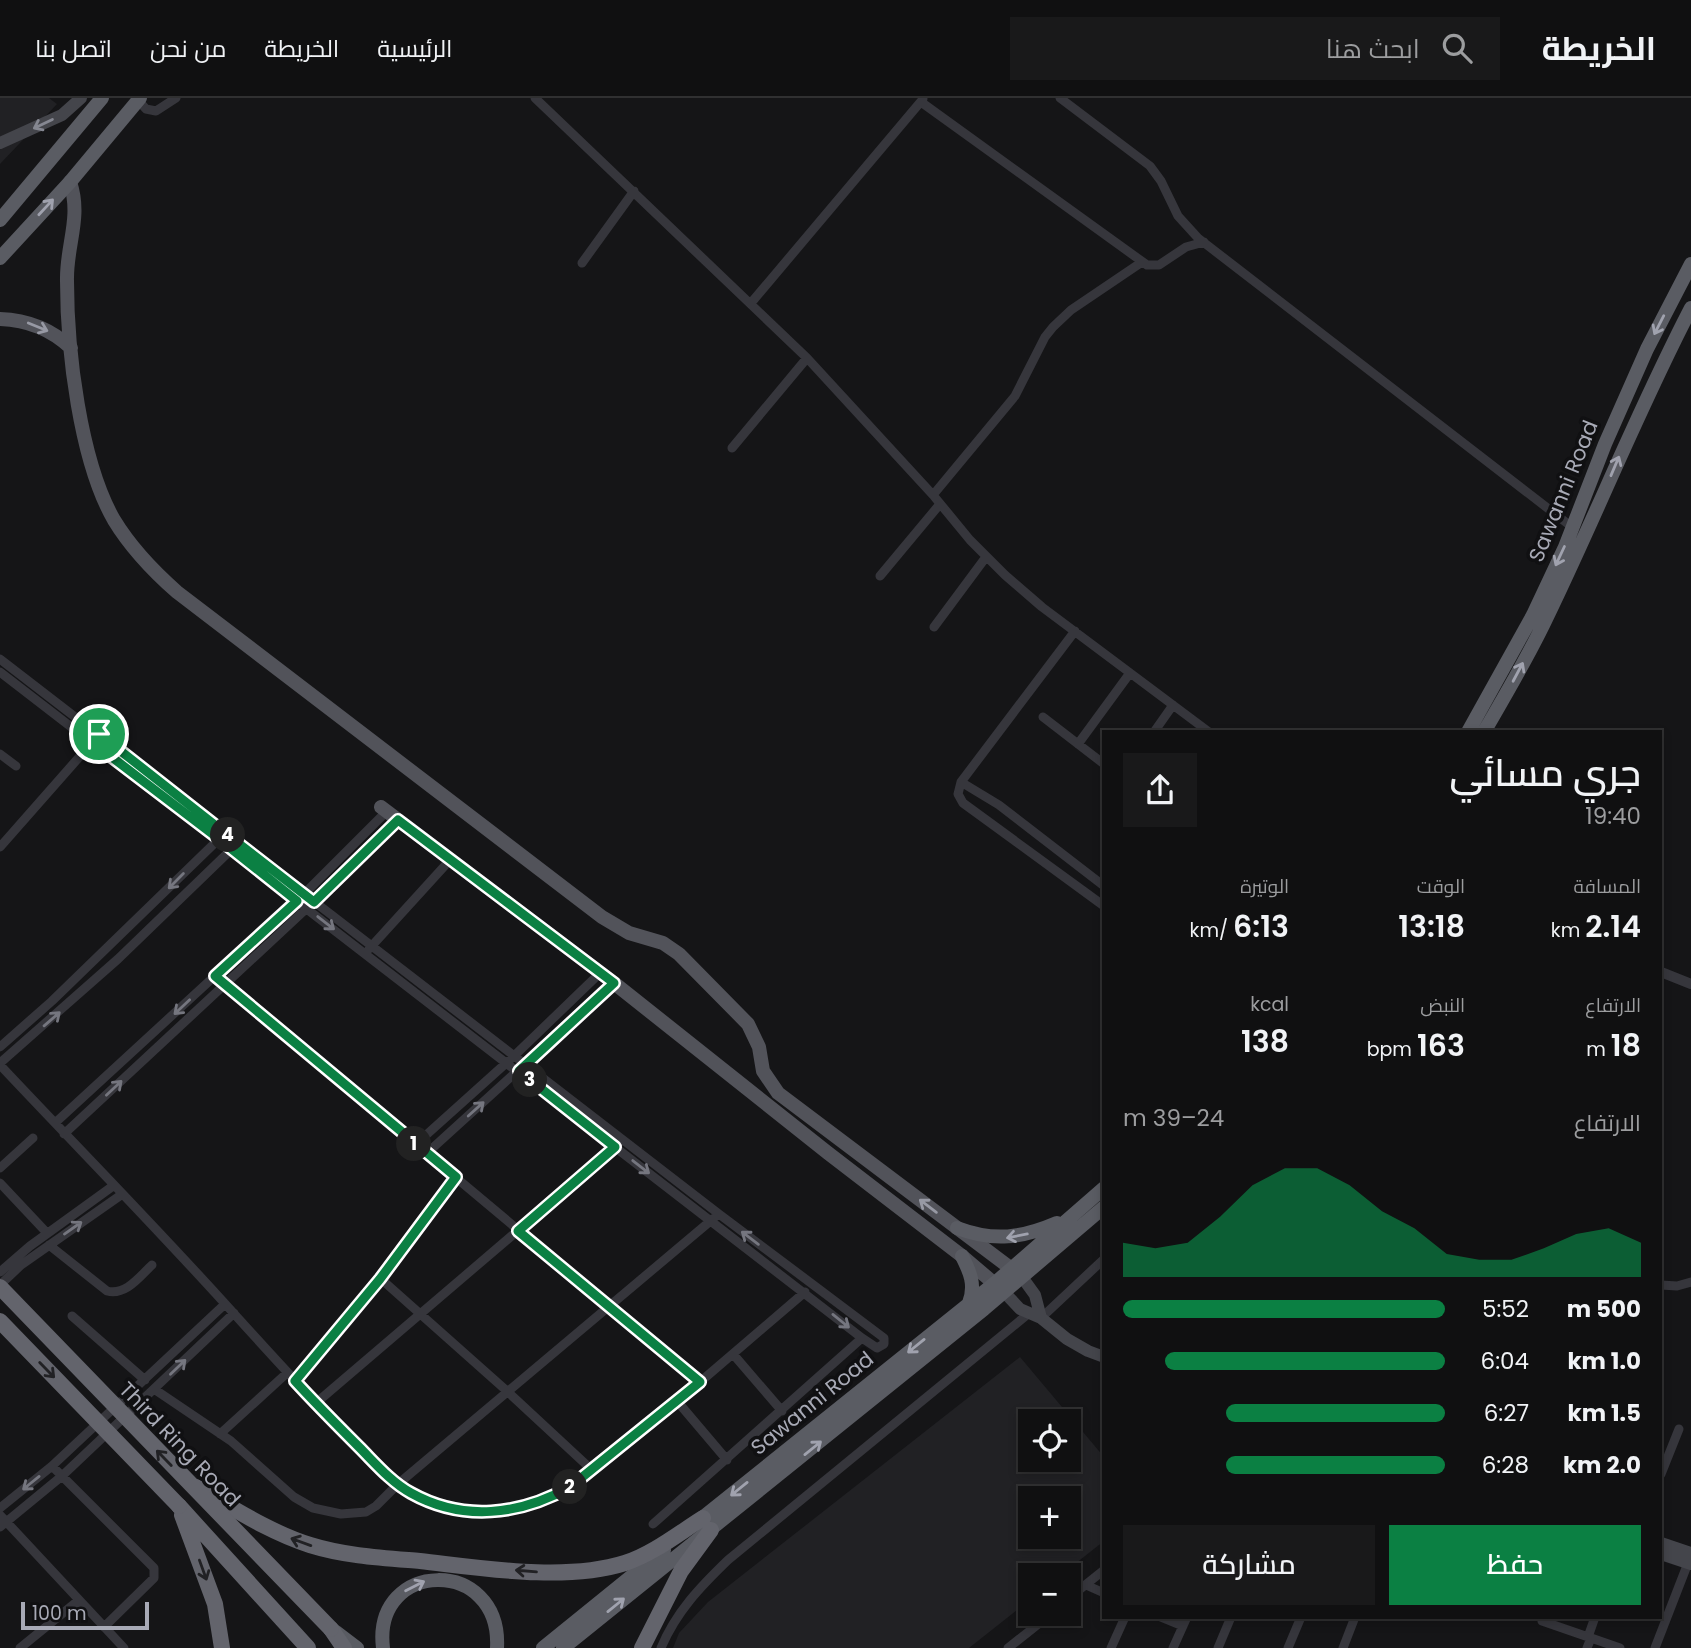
<!DOCTYPE html>
<html lang="ar">
<head>
<meta charset="utf-8">
<style>
	:root { --surface:#101011; --page:#19191a; --text:#f1f3f6; --muted:#9c9d9f; --line:#303031; --accent:#0b8043 }
	body { margin:0; font-family:Poppins,Cairo,sans-serif; background:var(--page); color:var(--text); direction:rtl; height:100vh; display:flex; flex-direction:column; font-size:26px; white-space:nowrap }
	* { box-sizing:border-box; margin:0 }
	p { font-size:23px; color:var(--muted) }
	.icon { flex:none; width:38px; height:38px; fill:none; stroke:currentColor; stroke-width:2; stroke-linecap:round; stroke-linejoin:round }
	.map { position:relative; flex:1; overflow:hidden; direction:ltr }
	.side { position:absolute; left:1102px; top:632px; width:560px; height:889px; display:flex; flex-direction:column; background:var(--surface); border-radius:0px; box-shadow:0 4px 10px #0003,0 0 0 2px var(--line); direction:rtl }
	.side>* { flex:none }
	.controls { position:absolute; left:1018px; top:1311px; display:grid; gap:14px }
	.controls a { display:grid; place-items:center; width:63px; height:63px; border-radius:0px; background:var(--surface); box-shadow:0 4px 10px #0003,0 0 0 2px var(--line); font-size:35px }
	.scale { position:absolute; left:21px; bottom:18px; width:128px; box-sizing:border-box; padding-left:7px; border:4px solid #a8aab6; border-top:0; font-size:19px; line-height:24px; white-space:nowrap; color:#a8aab6; -webkit-text-stroke:5px #101012; paint-order:stroke }
	.pin { position:absolute; display:grid; place-items:center; width:60px; height:60px; color:#fff; margin:-30px; border:4px solid #fff; border-radius:50%; box-shadow:0 2px 7px #0007 }
	.km { position:absolute; width:35px; height:35px; margin:-18px; border-radius:50%; background:#222; color:#fff; font-size:19px; line-height:35px; text-align:center }
	.round { display:grid; place-items:center; flex:none; width:74px; height:74px; border-radius:0px; background:var(--page) }
	.overview { display:flex; align-items:center; justify-content:space-between; height:119px; padding:0 21px }
	h1 { font-size:38px; font-weight:600; line-height:52px }
	.figures { display:grid; grid-template-columns:repeat(3,1fr); gap:10px; height:119px; padding:7px 21px }
	.figures div { display:grid; align-content:center }
	.figures b { font-size:30px; font-weight:600 }
	.figures small { font-size:19px; font-weight:400 }
	.figures p { font-size:19px }
	.chart { height:196px; padding:14px 21px }
	.chart p { display:flex; justify-content:space-between }
	.chart svg { width:100%; height:126px; margin-top:7px; fill:var(--accent); opacity:.7 }
	.cta { display:flex; gap:14px; margin-top:auto; padding:14px 21px }
	.cta a { flex:1; height:80px; border-radius:0px; background:var(--accent); color:#fff; font-size:28px; font-weight:600; line-height:80px; text-align:center }
	.cta a+a { background:var(--page); color:var(--text) }
	ul { padding:0 21px; list-style:none; font-size:23px }
	li { display:grid; grid-template-columns:112px 84px 1fr; align-items:center; height:52px }
	li i { height:18px; border-radius:9px; background:var(--accent) }
	header { display:flex; align-items:center; gap:42px; box-sizing:border-box; height:98px; padding:0 35px; background:var(--surface); border-bottom:2px solid var(--line) }
	header strong { font-size:33px }
	nav { display:flex; gap:38px; margin-inline-start:auto; font-size:24px }
	.search { width:490px; height:63px; background:var(--page); display:flex; align-items:center; gap:18px; box-sizing:border-box; padding:0 24px; border-radius:0px; color:var(--muted); font-size:26px }
	.map>svg:first-child { display:block }
	.built { fill:#212124; fill-rule:evenodd }
	.lines { fill:none; stroke-linecap:round; stroke-linejoin:round }
	.minor { stroke:#36363c; stroke-width:9 }
	.tertiary { stroke:#36363c; stroke-width:10 }
	.secondary { stroke:#44454b; stroke-width:12 }
	.primary { stroke:#52535a; stroke-width:14 }
	.trunk { stroke:#5a5c63; stroke-width:14 }
	.motorway { stroke:#63646c; stroke-width:16 }
	.motorway-bridge { stroke:#63646c; stroke-width:16 }
	.oneway { stroke:#858791 }
	.oneway2 { stroke:#a0a2ae }
	.oneway3 { stroke:#9799a4 }
	.oneway4 { stroke:#75767f }
	.oneway5 { stroke:#212124 }
	.route-casing { stroke:#fff; stroke-width:14 }
	.route { stroke:#0b8043; stroke-width:9 }
	.labels { text-anchor:middle; dominant-baseline:central; stroke-width:7; stroke-linejoin:round; paint-order:stroke }
	.street-label { font-size:21px; fill:#a8aab6; stroke:#101012 }
</style>
</head>
<body>
<header>
<strong>الخريطة</strong>
<div class="search"><svg class="icon" aria-label="search" viewBox="0 0 24 24"><circle cx="10" cy="10" r="6"/><path d="M15 15l6 6"/></svg>ابحث هنا</div>
<nav><a>الرئيسية</a><a>الخريطة</a><a>من نحن</a><a>اتصل بنا</a></nav>
</header>
<div class="map">
<svg width="1691" height="1550" viewBox="0 0 1691 1550">
	<rect width="100%" height="100%" fill="#151517"/>
	<!-- built -->
	<path class="built" d="M0,0h49l8,6 -57,60z
		M1020,1259l84,100v84l-43,34h-30v24l-62,49h-296l6,-15 29,-31zM1031,1323h38v39h-38zM1031,1400h38v38h-38z"/>
	<g class="lines">
		<!-- minor -->
		<path class="minor" d="M535,0l272,260 126,137 37,45 35,35 37,32 167,125
			M1060,0l90,68 11,15 17,35 20,22 374,289
			M138,2l8,9 10,2 20,-13
			M921,4l226,163h12l27,-18 18,-5
			M582,165l52,-72
			M751,205l172,-204
			M732,350l75,-90
			M933,397l82,-99 30,-59 8,-10 18,-17 71,-48
			M880,478l60,-72
			M934,529l52,-70
			M1075,533l-114,151 -3,12 5,9 141,103
			M0,561l719,555 165,124v6l-7,4 -15,-10 -862,-666
			M1043,619l61,47
			M1154,634l19,-27
			M1078,646l52,-71
			M0,656l16,12
			M961,684l38,23 105,81
			M0,749l96,-109
			M369,851l81,-89
			M215,878l485,406
			M0,949l52,-46 169,-164
			M0,965l118,-104 117,-113
			M0,967c79,84 160,166 237,252 38,42 76,84 116,124 19,19 37,41 60,53 54,27 106,21 157,-7l130,-105 105,-90
			M55,1025l249,-229 83,-83
			M64,1036l243,-226 91,-88
			M415,1047l99,-89 86,-83
			M426,1056l188,-171
			M0,1070l33,-30
			M0,1085l47,50
			M49,1147l58,46c19,5 33,-15 45,-26
			M0,1174l30,-26 83,-60
			M381,1181l127,113 84,78
			M0,1187l21,-20 100,-70
			M1661,1187l16,1 14,-4
			M72,1218l73,64
			M1041,1220l63,-59
			M733,1256l49,57
			M295,1283l86,-102 75,-102
			M154,1291l77,52 63,56 19,11 28,6 25,-2 10,-6 22,-22 316,-266
			M677,1303l50,59
			M316,1305l302,-258
			M220,1336l67,-61
			M52,1368l102,102v10l-50,49
			M1661,1376l18,-45
			M0,1410l52,-42 173,-162
			M0,1417l124,133
			M653,1426l209,-186
			M0,1429l62,-51 172,-163
			M1086,1487l18,8
			M1069,1500l35,-28
			M1161,1519l22,9
			M1542,1523l78,27
			M1588,1539l7,-20
			M20,1550l59,-48
			M661,1550c15,-36 39,-61 67,-88l300,-246
			M1008,1550l43,-34
			M1111,1550l14,-31
			M1173,1550l14,-31
			M1218,1550l13,-31
			M1288,1550l13,-31
			M1343,1550l12,-31
			M1587,1550l4,-10
			M1655,1550l33,-85"/>
		<!-- tertiary -->
		<path class="tertiary" d="M1661,874l30,12"/>
		<!-- secondary -->
		<path class="secondary" d="M0,45l62,-28 19,-17
			M1022,1179l13,18 6,23
			M1004,1194l16,17 21,9 26,21 21,12 16,6
			M1661,1445l30,10
			M1661,1456l30,10"/>
		<!-- primary -->
		<path class="primary" d="M70,84c12,36 -4,63 -3,99 0,69 13,180 47,239 17,28 38,50 63,72l425,325 27,16 34,10 16,11 69,70 11,23 4,24 15,22 243,183
			M0,221c28,1 51,10 71,29
			M381,709l233,176 214,170 134,103 41,35"/>
		<!-- trunk -->
		<path class="trunk" d="M0,122l102,-122
			M0,160l70,-76 70,-84
			M1468,634l65,-117 32,-68 40,-103 42,-95 44,-85
			M1484,634c22,-38 44,-75 62,-113 50,-103 92,-209 145,-311
			M957,1130c37,14 65,10 100,-5
			M962,1158c8,16 14,29 7,47
			M696,1425l299,-240 109,-95
			M336,1534l21,16
			M383,1550c-11,-89 119,-92 114,0
			M543,1550l121,-98
			M563,1550l421,-339 120,-102"/>
		<!-- motorway -->
		<path class="motorway" d="M196,1389c37,21 73,45 114,58 35,11 73,13 110,16 62,7 145,21 205,2 28,-9 54,-30 78,-45
			M179,1408l129,142
			M182,1417l33,89 7,44
			M331,1531l13,19
			M642,1550l39,-77 30,-41"/>
		<!-- motorway-bridge -->
		<path class="motorway-bridge" d="M0,1189l331,342
			M0,1223l179,185"/>
	</g>
	<!-- one-way arrows -->
	<defs><path id="oneway-shaft" d="M-6 0H5M1.5-3L5.5 0L1.5 3" fill="none" stroke-width="1.6" stroke-linecap="round" stroke-linejoin="round" transform="scale(1.75)"/></defs>
	<use class="oneway" href="#oneway-shaft" transform="translate(43 26) rotate(154)"/>
	<g class="oneway2">
		<use href="#oneway-shaft" transform="translate(46 109) rotate(-47)"/>
		<use href="#oneway-shaft" transform="translate(1659 227) rotate(117)"/>
		<use href="#oneway-shaft" transform="translate(1615 368) rotate(-67)"/>
		<use href="#oneway-shaft" transform="translate(1560 458) rotate(115)"/>
		<use href="#oneway-shaft" transform="translate(1518 574) rotate(-62)"/>
		<use href="#oneway-shaft" transform="translate(1017 1138) rotate(169)"/>
		<use href="#oneway-shaft" transform="translate(916 1248) rotate(141)"/>
		<use href="#oneway-shaft" transform="translate(813 1350) rotate(-39)"/>
		<use href="#oneway-shaft" transform="translate(739 1391) rotate(141)"/>
		<use href="#oneway-shaft" transform="translate(415 1488) rotate(-27)"/>
		<use href="#oneway-shaft" transform="translate(616 1507) rotate(-39)"/>
	</g>
	<g class="oneway3">
		<use href="#oneway-shaft" transform="translate(38 229) rotate(22)"/>
		<use href="#oneway-shaft" transform="translate(928 1108) rotate(-143)"/>
	</g>
	<g class="oneway4">
		<use href="#oneway-shaft" transform="translate(176 783) rotate(135)"/>
		<use href="#oneway-shaft" transform="translate(326 825) rotate(38)"/>
		<use href="#oneway-shaft" transform="translate(182 909) rotate(137)"/>
		<use href="#oneway-shaft" transform="translate(52 921) rotate(-41)"/>
		<use href="#oneway-shaft" transform="translate(114 990) rotate(-43)"/>
		<use href="#oneway-shaft" transform="translate(476 1011) rotate(-42)"/>
		<use href="#oneway-shaft" transform="translate(641 1069) rotate(38)"/>
		<use href="#oneway-shaft" transform="translate(73 1130) rotate(-35)"/>
		<use href="#oneway-shaft" transform="translate(750 1140) rotate(-143)"/>
		<use href="#oneway-shaft" transform="translate(841 1223) rotate(39)"/>
		<use href="#oneway-shaft" transform="translate(178 1269) rotate(-44)"/>
		<use href="#oneway-shaft" transform="translate(31 1385) rotate(141)"/>
	</g>
	<g class="oneway5">
		<use href="#oneway-shaft" transform="translate(47 1272) rotate(46)"/>
		<use href="#oneway-shaft" transform="translate(164 1360) rotate(-134)"/>
		<use href="#oneway-shaft" transform="translate(301 1444) rotate(-160)"/>
		<use href="#oneway-shaft" transform="translate(203 1472) rotate(70)"/>
		<use href="#oneway-shaft" transform="translate(526 1473) rotate(-175)"/>
	</g>
	<g class="lines">
		<!-- route casing -->
		<g class="route-casing">
			<path id="route" d="M99,636l126,99 -6,6 78,62 -82,75 241,201 -76,102 -85,102c21,23 42,44 64,66 16,16 32,35 52,46 52,29 109,22 159,-6l130,-105 -182,-151 97,-84 -96,-76 95,-88 -216,-163 -84,82 -89,-69 -6,6 -127,-97 7,-8"/>
		</g>
		<!-- route -->
		<use href="#route" class="route"/>
	</g>
	<g class="labels">
		<!-- street labels -->
		<g class="street-label">
			<text transform="translate(1563 393) rotate(-68)">Sawanni Road</text>
			<text transform="translate(812 1305) rotate(-39)">Sawanni Road</text>
			<text transform="translate(180 1346) rotate(46)">Third Ring Road</text>
		</g>
	</g>
</svg>
<div class="controls">
<a><svg class="icon" aria-label="locate" viewBox="0 0 24 24"><circle cx="12" cy="12" r="6"/><path d="M12 2v4M12 18v4M2 12h4M18 12h4"/></svg></a>
<a>+</a>
<a>−</a>
</div>
<div class="scale">100 m</div>
<div class="pin" style="left:99px;top:636px;background:#1e9e55"><svg class="icon" aria-label="arrive" viewBox="0 0 24 24"><path d="M6 21V4h12l-3 4 3 4H6"/></svg></div>
<b class="km" style="left:414px;top:1046px">1</b>
<b class="km" style="left:570px;top:1389px">2</b>
<b class="km" style="left:530px;top:982px">3</b>
<b class="km" style="left:228px;top:737px">4</b>
<section class="side">
<div class="overview"><div><h1>جري مسائي</h1><p>19:40</p></div><a class="round"><svg class="icon" aria-label="share" viewBox="0 0 24 24"><path d="M12 15V3M7 8l5-5 5 5M5 13v7h14v-7"/></svg></a></div>
<div class="figures">
<div><p>المسافة</p><b>2.14<small> km</small></b></div>
<div><p>الوقت</p><b>13:18</b></div>
<div><p>الوتيرة</p><b>6:13<small> /km</small></b></div>
</div>
<div class="figures">
<div><p>الارتفاع</p><b>18<small> m</small></b></div>
<div><p>النبض</p><b>163<small> bpm</small></b></div>
<div><p>kcal</p><b>138</b></div>
</div>
<div class="chart"><p><span>الارتفاع</span>24–39 m</p>
<svg viewBox="0 0 160 44" preserveAspectRatio="none"><path d="M0 44V32L10 34L20 32L30 23L40 12L50 6L60 6L70 12L80 21L90 27L100 36L110 38L120 38L130 34L140 29L150 27L160 32V44z"/></svg>
</div>
<ul>
<li><b>500 m</b>5:52<i style="width:100%"></i></li>
<li><b>1.0 km</b>6:04<i style="width:87%"></i></li>
<li><b>1.5 km</b>6:27<i style="width:68%"></i></li>
<li><b>2.0 km</b>6:28<i style="width:68%"></i></li>
</ul>
<div class="cta"><a>حفظ</a><a>مشاركة</a></div>
</section>
</div>
</body>
</html>
